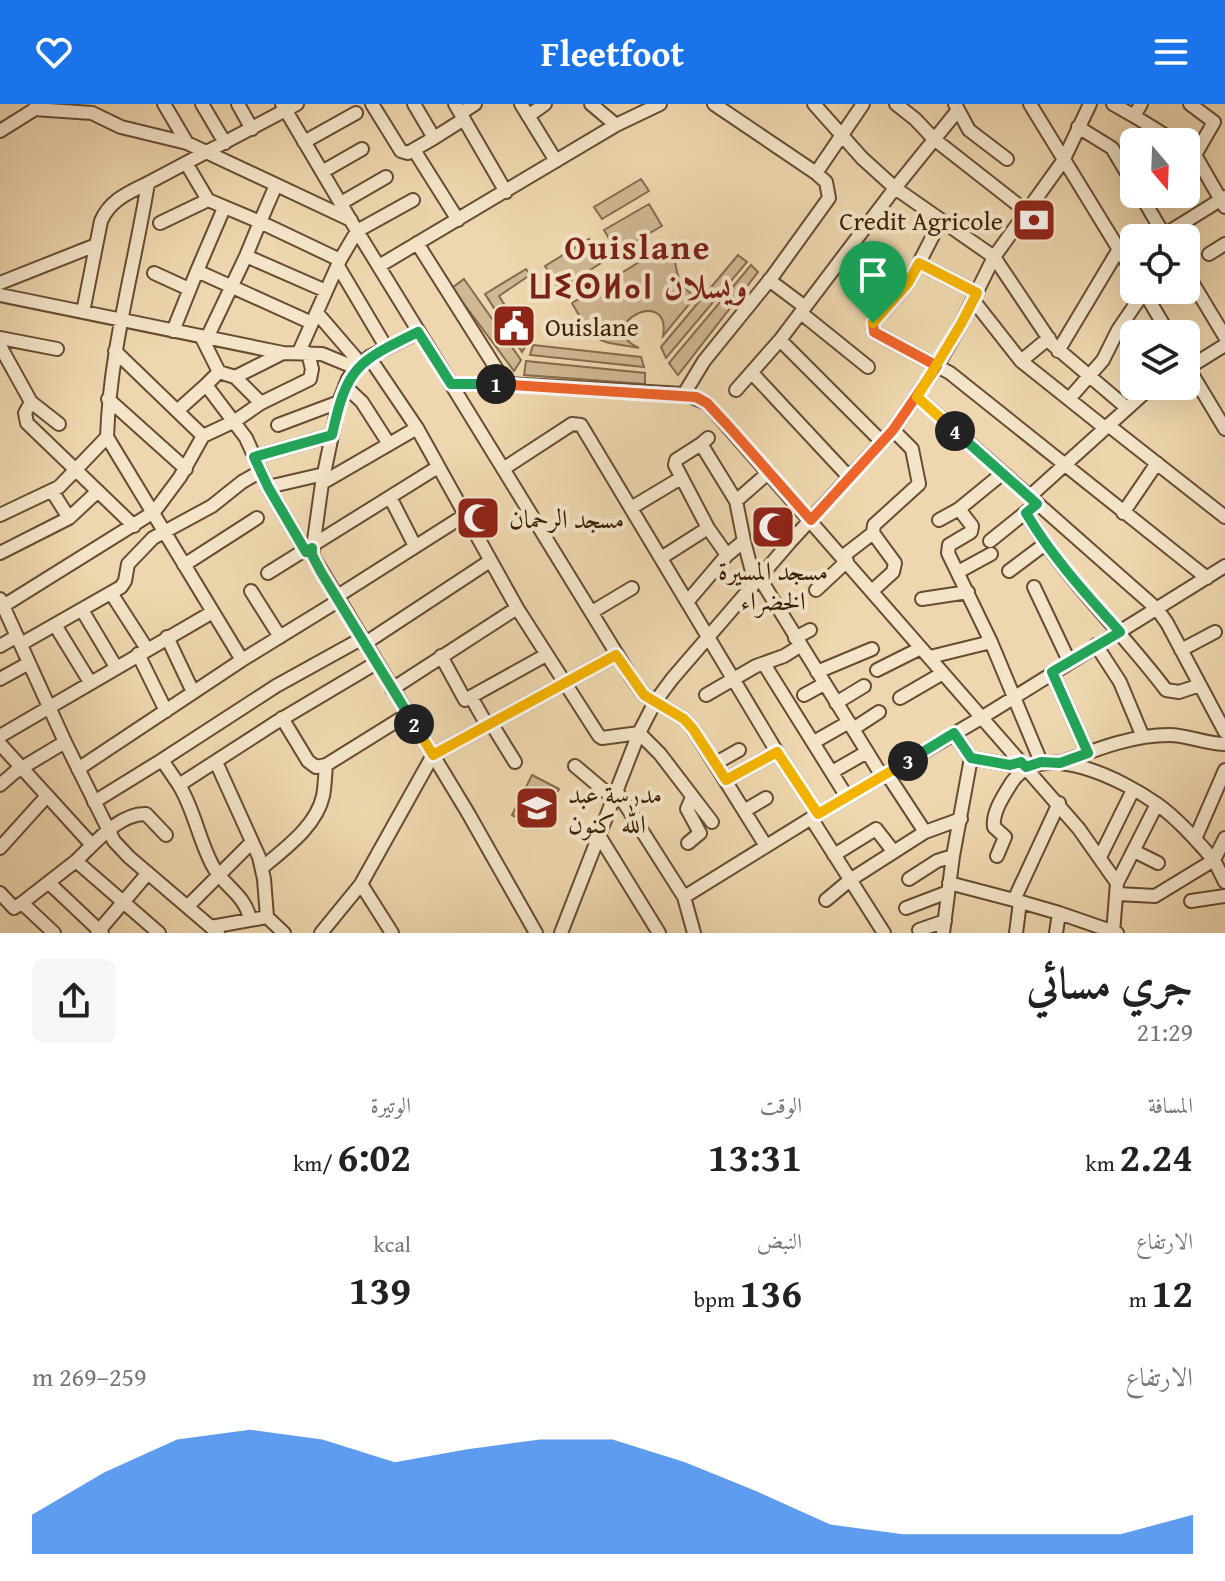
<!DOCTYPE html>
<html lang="ar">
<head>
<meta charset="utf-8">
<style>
	:root { --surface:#fff; --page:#f6f6f6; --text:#222; --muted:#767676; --accent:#1a73e8 }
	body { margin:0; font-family:"Gentium Book Plus",Amiri,"Noto Sans Tifinagh",serif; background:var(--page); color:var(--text); direction:rtl; height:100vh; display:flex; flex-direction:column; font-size:30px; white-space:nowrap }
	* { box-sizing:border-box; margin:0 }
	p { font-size:26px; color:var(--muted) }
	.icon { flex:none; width:44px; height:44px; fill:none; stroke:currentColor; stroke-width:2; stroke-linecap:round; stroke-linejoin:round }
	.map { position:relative; height:829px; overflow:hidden; direction:ltr }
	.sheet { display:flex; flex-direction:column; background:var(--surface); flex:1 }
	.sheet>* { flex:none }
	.needle { width:52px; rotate:161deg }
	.buttons { position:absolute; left:1120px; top:24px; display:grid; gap:16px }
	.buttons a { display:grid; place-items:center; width:80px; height:80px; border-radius:12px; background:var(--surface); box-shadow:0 8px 32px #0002; font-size:40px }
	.pin { position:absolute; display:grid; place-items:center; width:68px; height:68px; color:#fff; margin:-82px -34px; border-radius:50% 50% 50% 0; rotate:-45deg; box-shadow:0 0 8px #0007 }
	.pin .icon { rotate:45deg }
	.km { position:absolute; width:40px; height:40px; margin:-20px; border-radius:50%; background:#222; color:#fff; font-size:22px; line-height:40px; text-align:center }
	.round { display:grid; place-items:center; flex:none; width:84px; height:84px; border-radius:12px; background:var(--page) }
	.overview { display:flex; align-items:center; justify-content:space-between; height:136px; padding:0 32px }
	h1 { font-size:44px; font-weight:700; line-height:60px }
	.metrics { display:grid; grid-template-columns:repeat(3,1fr); gap:12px; height:136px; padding:8px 32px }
	.metrics div { display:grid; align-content:center }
	.metrics b { font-size:40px; font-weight:700 }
	.metrics small { font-size:22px; font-weight:400 }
	.metrics p { font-size:22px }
	.chart { height:224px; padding:16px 32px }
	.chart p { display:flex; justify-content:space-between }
	.chart svg { width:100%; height:144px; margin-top:8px; fill:var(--accent); opacity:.7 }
	header { display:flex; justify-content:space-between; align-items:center; height:104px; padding:0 32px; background:var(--accent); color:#fff; font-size:36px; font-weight:700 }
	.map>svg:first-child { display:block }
	.green { fill:#cfb892; stroke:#846b4d; stroke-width:2 }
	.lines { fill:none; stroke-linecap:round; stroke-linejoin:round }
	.minor-casing { stroke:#674c32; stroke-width:16 }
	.minor { stroke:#f4e5ca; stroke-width:12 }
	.split-1-casing { stroke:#fff; stroke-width:16 }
	.split-2-casing { stroke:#fff; stroke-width:16 }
	.split-3-casing { stroke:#fff; stroke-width:16 }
	.split-4-casing { stroke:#fff; stroke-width:16 }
	.split-5-casing { stroke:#fff; stroke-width:16 }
	.split-1 { stroke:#f0652b; stroke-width:10 }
	.split-2 { stroke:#22a559; stroke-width:10 }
	.split-3 { stroke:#f5b400; stroke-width:10 }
	.split-4 { stroke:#22a559; stroke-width:10 }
	.split-5 { stroke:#f5b400; stroke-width:10 }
	.labels { text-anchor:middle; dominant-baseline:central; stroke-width:8; stroke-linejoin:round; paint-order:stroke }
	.poi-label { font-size:26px; fill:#3a1e08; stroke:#f4e5ca; text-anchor:start }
	.district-label { font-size:34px; font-weight:bold; letter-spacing:2px; fill:#7a1f14; stroke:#f4e5ca }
</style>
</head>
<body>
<header><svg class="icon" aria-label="menu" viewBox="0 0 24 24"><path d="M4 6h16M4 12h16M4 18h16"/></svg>Fleetfoot<svg class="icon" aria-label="heart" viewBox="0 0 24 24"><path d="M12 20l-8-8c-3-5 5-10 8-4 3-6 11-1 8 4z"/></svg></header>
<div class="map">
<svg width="1225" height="829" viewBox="0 0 1225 829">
	<rect width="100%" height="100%" fill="#eed7ae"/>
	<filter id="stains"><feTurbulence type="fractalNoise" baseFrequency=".0025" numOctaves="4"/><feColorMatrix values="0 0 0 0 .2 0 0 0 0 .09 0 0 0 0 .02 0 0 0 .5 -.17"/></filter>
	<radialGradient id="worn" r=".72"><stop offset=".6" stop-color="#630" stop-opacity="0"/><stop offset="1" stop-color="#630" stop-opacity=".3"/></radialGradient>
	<!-- green -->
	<path class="green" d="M641,75l8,12 -47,28 -8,-12z
		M649,100l13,22 -45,26 -13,-22z
		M589,135l14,23 -44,27 -14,-23z
		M664,143l11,10c0,17 6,30 20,40l-32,39c9,-52 -72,-10 -24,12 -46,-8 -43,-3 -67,-45z
		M738,151l9,7 -81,96 -5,-11z
		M751,161l7,7 -80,103 -9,-12z
		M526,165l4,6 -31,21 29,46 -6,10 -37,-58z
		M464,175l57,81 -7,11 -62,-83z
		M533,241l108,12 3,10 -114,-12z
		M526,257l119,12v11l-121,-9z
		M532,671l27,14 -21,40 -26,-14z"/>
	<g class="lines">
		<!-- minor casing -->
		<g class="minor-casing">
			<path id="minor" d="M164,0l23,39
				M202,0l23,39
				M238,0l14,25
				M282,0l75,127 274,446 13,18 40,24 9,10 73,117
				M372,0l29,47 7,2 26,-15
				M414,0l20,34 30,-19
				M455,0l51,88
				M521,0l35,57
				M591,0l25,21
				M814,0l48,54 33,30 99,69 59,88 74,63
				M896,0l19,15 19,20 93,73
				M955,0l14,26 38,29
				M1030,0l104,170
				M1113,0l21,12 7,-12
				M1190,0l24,18 -19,33
				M34,5l58,4 29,14 66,16 164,77
				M461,9l14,-9
				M528,12l17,-12
				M1134,12l42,26
				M1078,23l34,21 22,37
				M0,27l40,-25
				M304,38l52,-29
				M1186,45l9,6 30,52
				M414,46l44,70
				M1120,57l14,-17
				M186,59l22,37 52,22 16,-37
				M322,68l40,-23
				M816,69l47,-69
				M1140,90l26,44
				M341,99l45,-26
				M941,116l-22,43 58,30
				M160,119l48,-23
				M1159,134l66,-41
				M417,139l89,141
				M1209,150l16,-10
				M246,152l14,-34 80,38
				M919,159l-11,20 -35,40 1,9 76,41 257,205
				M338,162l48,81
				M379,162l237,-141 44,-21
				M197,167l27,-63
				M1186,168l39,65
				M154,169l35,16
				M769,176l36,27
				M0,179l96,-38
				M1143,186l26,44
				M0,191l283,58 39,1 34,14
				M973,196l48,61 84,67
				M83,208l18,-91c9,-21 27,-28 47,-38
				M317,209l43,50
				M801,209l67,54
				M173,227l24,-60 115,52
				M418,228l-49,25 -13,11 -8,11 -9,23 -17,81 -10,72 156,258 68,120
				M201,232l18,36
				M0,234l57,11
				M207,234l39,-82 80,35
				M780,236l115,-152 63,-78
				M0,242l31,56 -6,11 2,10 107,103
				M115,247l88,85
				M1058,247l61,-102
				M299,248l41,-92 17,-29 56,-31
				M283,249l-48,24 -16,-5 -13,13 40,53 22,49 38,65
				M369,253l48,71 100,180 82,128 3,2 37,-5 21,21 52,68
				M1021,257l28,-23
				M1186,260l39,65
				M1188,264l37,-23
				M752,269l97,104
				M451,280h55l178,10 23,9 372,426 38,54 -4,50
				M345,282l17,16 27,42
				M736,286l44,-50 101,101
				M684,290l20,-33 68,-84 57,-79 -3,-16 -10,-9 -102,-69
				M917,293l240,212 10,14 58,109
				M108,295l78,70
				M1069,295l34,-39 15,-30 26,-38
				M31,298l28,22
				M261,299l49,-24 2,-10 -4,-16
				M177,307l29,-26
				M278,321l61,-23
				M1108,321l117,92
				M708,334l-7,6 35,57 33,-29
				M701,340l-25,16 -1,5 33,63 19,27
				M254,353l78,-22
				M503,365l69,-45 9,1 196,327 41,62
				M322,379l95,-55
				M268,383l56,-13
				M52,387l17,27 29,-27
				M1029,393l123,-111
				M391,395l24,47
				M736,397l8,40
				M631,404l50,-30
				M959,405l44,-36
				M1026,409c38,65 95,117 140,177l13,2 21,-7
				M1123,409l34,-50
				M0,411l59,-28 48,-50
				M939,416l20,-11 13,17 -1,6 -22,13 -1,8 43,89 50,120
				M873,429l1,-8 45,-41 -7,-35 -19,-19
				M990,437l41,-33
				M0,449l69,-35
				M842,453l31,-24 22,30 -2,9 -21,19
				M661,454l47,-30
				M184,461l73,-47
				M1009,467l36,-27
				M958,468l33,-18
				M268,469l170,-106
				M759,473l123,199
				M1034,483l35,74
				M816,486l31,-29
				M251,487l29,46
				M111,489l36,56
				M336,493l129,-82
				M0,495l65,143 49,99 15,16 89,76
				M922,495l46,-7
				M687,498l40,-47 17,-14 11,42
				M0,504l154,-96 26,-35 23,-41 32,-15 26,-18 -26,-26
				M82,506l34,57
				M592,508l40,-24
				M55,521l35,57
				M167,533l26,55
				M795,534l15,-8
				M361,535l-85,47 -114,74 17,25 96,-62 101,-60
				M21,540l100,-57 4,-6 3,-17 25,-26 59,-32 30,-24 19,-11
				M364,540l126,-83
				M1096,541l24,37 23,55
				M0,542l17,-10
				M1181,546l34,-18
				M138,550l28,57
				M441,552l24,44 81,-45
				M930,553l61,-15
				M242,556l-135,-223c3,-88 27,-168 41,-254l149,-79
				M764,560l83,133
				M877,566l44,-22
				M817,568l55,-23
				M1052,568l36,81
				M0,575l29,-16
				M392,585l125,-81
				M706,591l50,-29 28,-10 16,-10
				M804,591l20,-11
				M471,593l16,28
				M900,594l43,-25
				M836,599l28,-17
				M282,614l26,43 8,6 10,-2 82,-51
				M491,619l24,39
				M853,625l26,-17
				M0,632l211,-123
				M814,638l35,-20
				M0,640l92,101
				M971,654l39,7 11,-3
				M716,659l23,-13
				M1060,659c35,-13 71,-28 109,-28 19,0 37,9 56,9
				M575,662l38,32
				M78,665l164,-109 96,-59
				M832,668l35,-20
				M887,670l38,58
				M726,676l51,-28
				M0,681l15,-13 50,-30
				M179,681c16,26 20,57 35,83 11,19 31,27 36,51
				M616,686l68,107 134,-83 163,-96 244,-152
				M94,698l68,-42
				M744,707l22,-13
				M811,714l73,115
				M598,730l61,99
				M1195,735l30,-69
				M688,739l12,-10 -13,-24 5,-12
				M0,744l46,-51
				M1134,747l24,12
				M834,751l42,-26 17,22
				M997,752l8,-19 -11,-10c-2,-15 10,-32 18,-45 30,-44 111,-2 145,22 21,15 40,37 57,56l11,-22
				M1100,753l33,-67
				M262,764c22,-19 54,-41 61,-72 2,-10 2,-21 3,-31
				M909,775l28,-18 16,-5
				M49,779l53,50
				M949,779l65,17 45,-97
				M1117,779l40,-79
				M361,780l31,49
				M0,789l14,15 8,-5 32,30
				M1118,790l37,2 59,-36 11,22
				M684,793l10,36
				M826,796l24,-20 75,-48 36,-13
				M1014,796l45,13 -3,20
				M1191,797l34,-5
				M22,799l54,-42
				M188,802l64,-64
				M906,804l42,-16
				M1059,809l58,20
				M267,813l17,16
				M211,823l56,-10 -3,-38 -5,-22 -43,-95
				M919,826l26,-9
				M97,829l51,-60
				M159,829l-83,-72c18,-17 43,-48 70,-47l20,21
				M321,829l40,-49 72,-129 183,-100
				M561,829l78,-200 16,-31 17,-23 118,-137 103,-112 44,-64 24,-42 33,-67 69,-96 27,-57
				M943,829l10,-77 18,-98 -17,-25
				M1016,829l4,-31"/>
		</g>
		<!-- minor -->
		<use href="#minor" class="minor"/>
	</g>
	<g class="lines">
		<!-- split-1 casing -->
		<g class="split-1-casing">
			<path id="split-1" d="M496,280l200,13 11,6 24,26 80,91 82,-90 44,-64 -63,-34 -1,-9"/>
		</g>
		<!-- split-2 casing -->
		<g class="split-2-casing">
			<path id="split-2" d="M414,620l-93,-152 -9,-17v-7l-6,4 -38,-65 -14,-30 78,-22c15,-69 25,-73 86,-103l33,52h45"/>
		</g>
		<!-- split-3 casing -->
		<g class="split-3-casing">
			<path id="split-3" d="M414,620l19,31 183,-100 28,40 40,24 9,10 33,51 51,-28 41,62 90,-53"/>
		</g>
		<!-- split-4 casing -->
		<g class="split-4-casing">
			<path id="split-4" d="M908,657l46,-28 17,25 39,7 11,-3 5,5 15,-5 19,1 28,-10 -36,-81 68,-40c-34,-38 -68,-75 -94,-119l11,-9 -82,-73"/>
		</g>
		<!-- split-5 casing -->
		<g class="split-5-casing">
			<path id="split-5" d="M873,219l35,-40 11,-20 58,30 -16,31 -44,73 38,34"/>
		</g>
		<!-- split-1 -->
		<use href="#split-1" class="split-1"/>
		<!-- split-2 -->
		<use href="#split-2" class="split-2"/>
		<!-- split-3 -->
		<use href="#split-3" class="split-3"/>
		<!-- split-4 -->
		<use href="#split-4" class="split-4"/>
		<!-- split-5 -->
		<use href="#split-5" class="split-5"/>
	</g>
	<!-- icons -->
	<defs>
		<g id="bank-square" transform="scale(2.3)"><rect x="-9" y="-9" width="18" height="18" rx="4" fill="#8f2418" stroke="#f4e5ca"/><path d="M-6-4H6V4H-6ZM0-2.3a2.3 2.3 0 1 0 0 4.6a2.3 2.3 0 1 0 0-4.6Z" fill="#fff"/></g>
		<g id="civic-square" transform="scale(2.3)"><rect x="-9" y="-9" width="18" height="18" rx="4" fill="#8f2418" stroke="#f4e5ca"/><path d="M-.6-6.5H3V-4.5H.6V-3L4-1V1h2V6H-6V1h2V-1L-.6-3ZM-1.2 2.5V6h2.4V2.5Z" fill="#fff"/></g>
		<g id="mosque-square" transform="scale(2.3)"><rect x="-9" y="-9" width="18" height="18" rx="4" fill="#8f2418" stroke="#f4e5ca"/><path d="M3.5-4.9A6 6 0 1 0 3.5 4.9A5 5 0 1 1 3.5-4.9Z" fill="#fff"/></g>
		<g id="school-square" transform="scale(2.3)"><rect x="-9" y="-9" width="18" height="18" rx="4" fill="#8f2418" stroke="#f4e5ca"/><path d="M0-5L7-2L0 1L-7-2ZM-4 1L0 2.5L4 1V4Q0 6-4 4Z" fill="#fff"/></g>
	</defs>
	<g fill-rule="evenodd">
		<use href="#bank-square" x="1034" y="116"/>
		<use href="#civic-square" x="514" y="222"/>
		<use href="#mosque-square" x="478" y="414"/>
		<use href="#mosque-square" x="773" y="423"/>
		<use href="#school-square" x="537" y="704"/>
	</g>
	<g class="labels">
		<!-- poi labels -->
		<g class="poi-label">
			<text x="1003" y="116" text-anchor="end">Credit Agricole</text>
			<text x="545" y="222">Ouislane</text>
			<text x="509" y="414">مسجد الرحمان</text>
			<text x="773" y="466" text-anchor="middle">مسجد المسيرة<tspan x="773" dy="30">الخضراء</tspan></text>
			<text x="568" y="689">مدرسة عبد<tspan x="568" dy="30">الله كنون</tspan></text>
		</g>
		<!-- district labels -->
		<g class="district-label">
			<text x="638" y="142">Ouislane<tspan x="638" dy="39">ⵡⵉⵙⵍⴰⵏ ويسلان</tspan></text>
		</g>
	</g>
	<rect width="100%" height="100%" filter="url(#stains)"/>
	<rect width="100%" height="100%" fill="url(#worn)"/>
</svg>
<div class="buttons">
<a><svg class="needle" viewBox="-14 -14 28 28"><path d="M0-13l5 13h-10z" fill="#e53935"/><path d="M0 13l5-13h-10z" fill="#767676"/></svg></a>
<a><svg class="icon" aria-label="locate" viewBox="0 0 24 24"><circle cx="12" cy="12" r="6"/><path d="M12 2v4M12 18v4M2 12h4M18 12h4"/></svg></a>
<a><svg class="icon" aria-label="layers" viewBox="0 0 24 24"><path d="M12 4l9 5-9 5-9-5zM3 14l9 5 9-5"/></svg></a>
</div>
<div class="pin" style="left:873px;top:219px;background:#1e9e55"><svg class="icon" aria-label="arrive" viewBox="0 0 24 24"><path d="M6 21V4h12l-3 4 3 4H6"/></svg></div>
<b class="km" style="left:496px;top:280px">1</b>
<b class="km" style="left:414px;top:620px">2</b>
<b class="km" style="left:908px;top:657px">3</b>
<b class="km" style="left:955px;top:327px">4</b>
</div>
<section class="sheet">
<div class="overview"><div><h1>جري مسائي</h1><p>21:29</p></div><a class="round"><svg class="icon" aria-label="share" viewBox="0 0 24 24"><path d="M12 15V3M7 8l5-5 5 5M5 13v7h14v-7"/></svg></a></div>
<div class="metrics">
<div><p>المسافة</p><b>2.24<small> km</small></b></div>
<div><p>الوقت</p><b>13:31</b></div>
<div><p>الوتيرة</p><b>6:02<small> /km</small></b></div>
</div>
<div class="metrics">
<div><p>الارتفاع</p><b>12<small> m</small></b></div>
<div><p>النبض</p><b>136<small> bpm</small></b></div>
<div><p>kcal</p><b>139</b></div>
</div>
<div class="chart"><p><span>الارتفاع</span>259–269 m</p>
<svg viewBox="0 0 160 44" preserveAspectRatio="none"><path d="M0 44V32L10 19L20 9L30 6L40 9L50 16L60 12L70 9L80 9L90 16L100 25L110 35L120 38L130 38L140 38L150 38L160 32V44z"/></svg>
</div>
</section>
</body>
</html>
